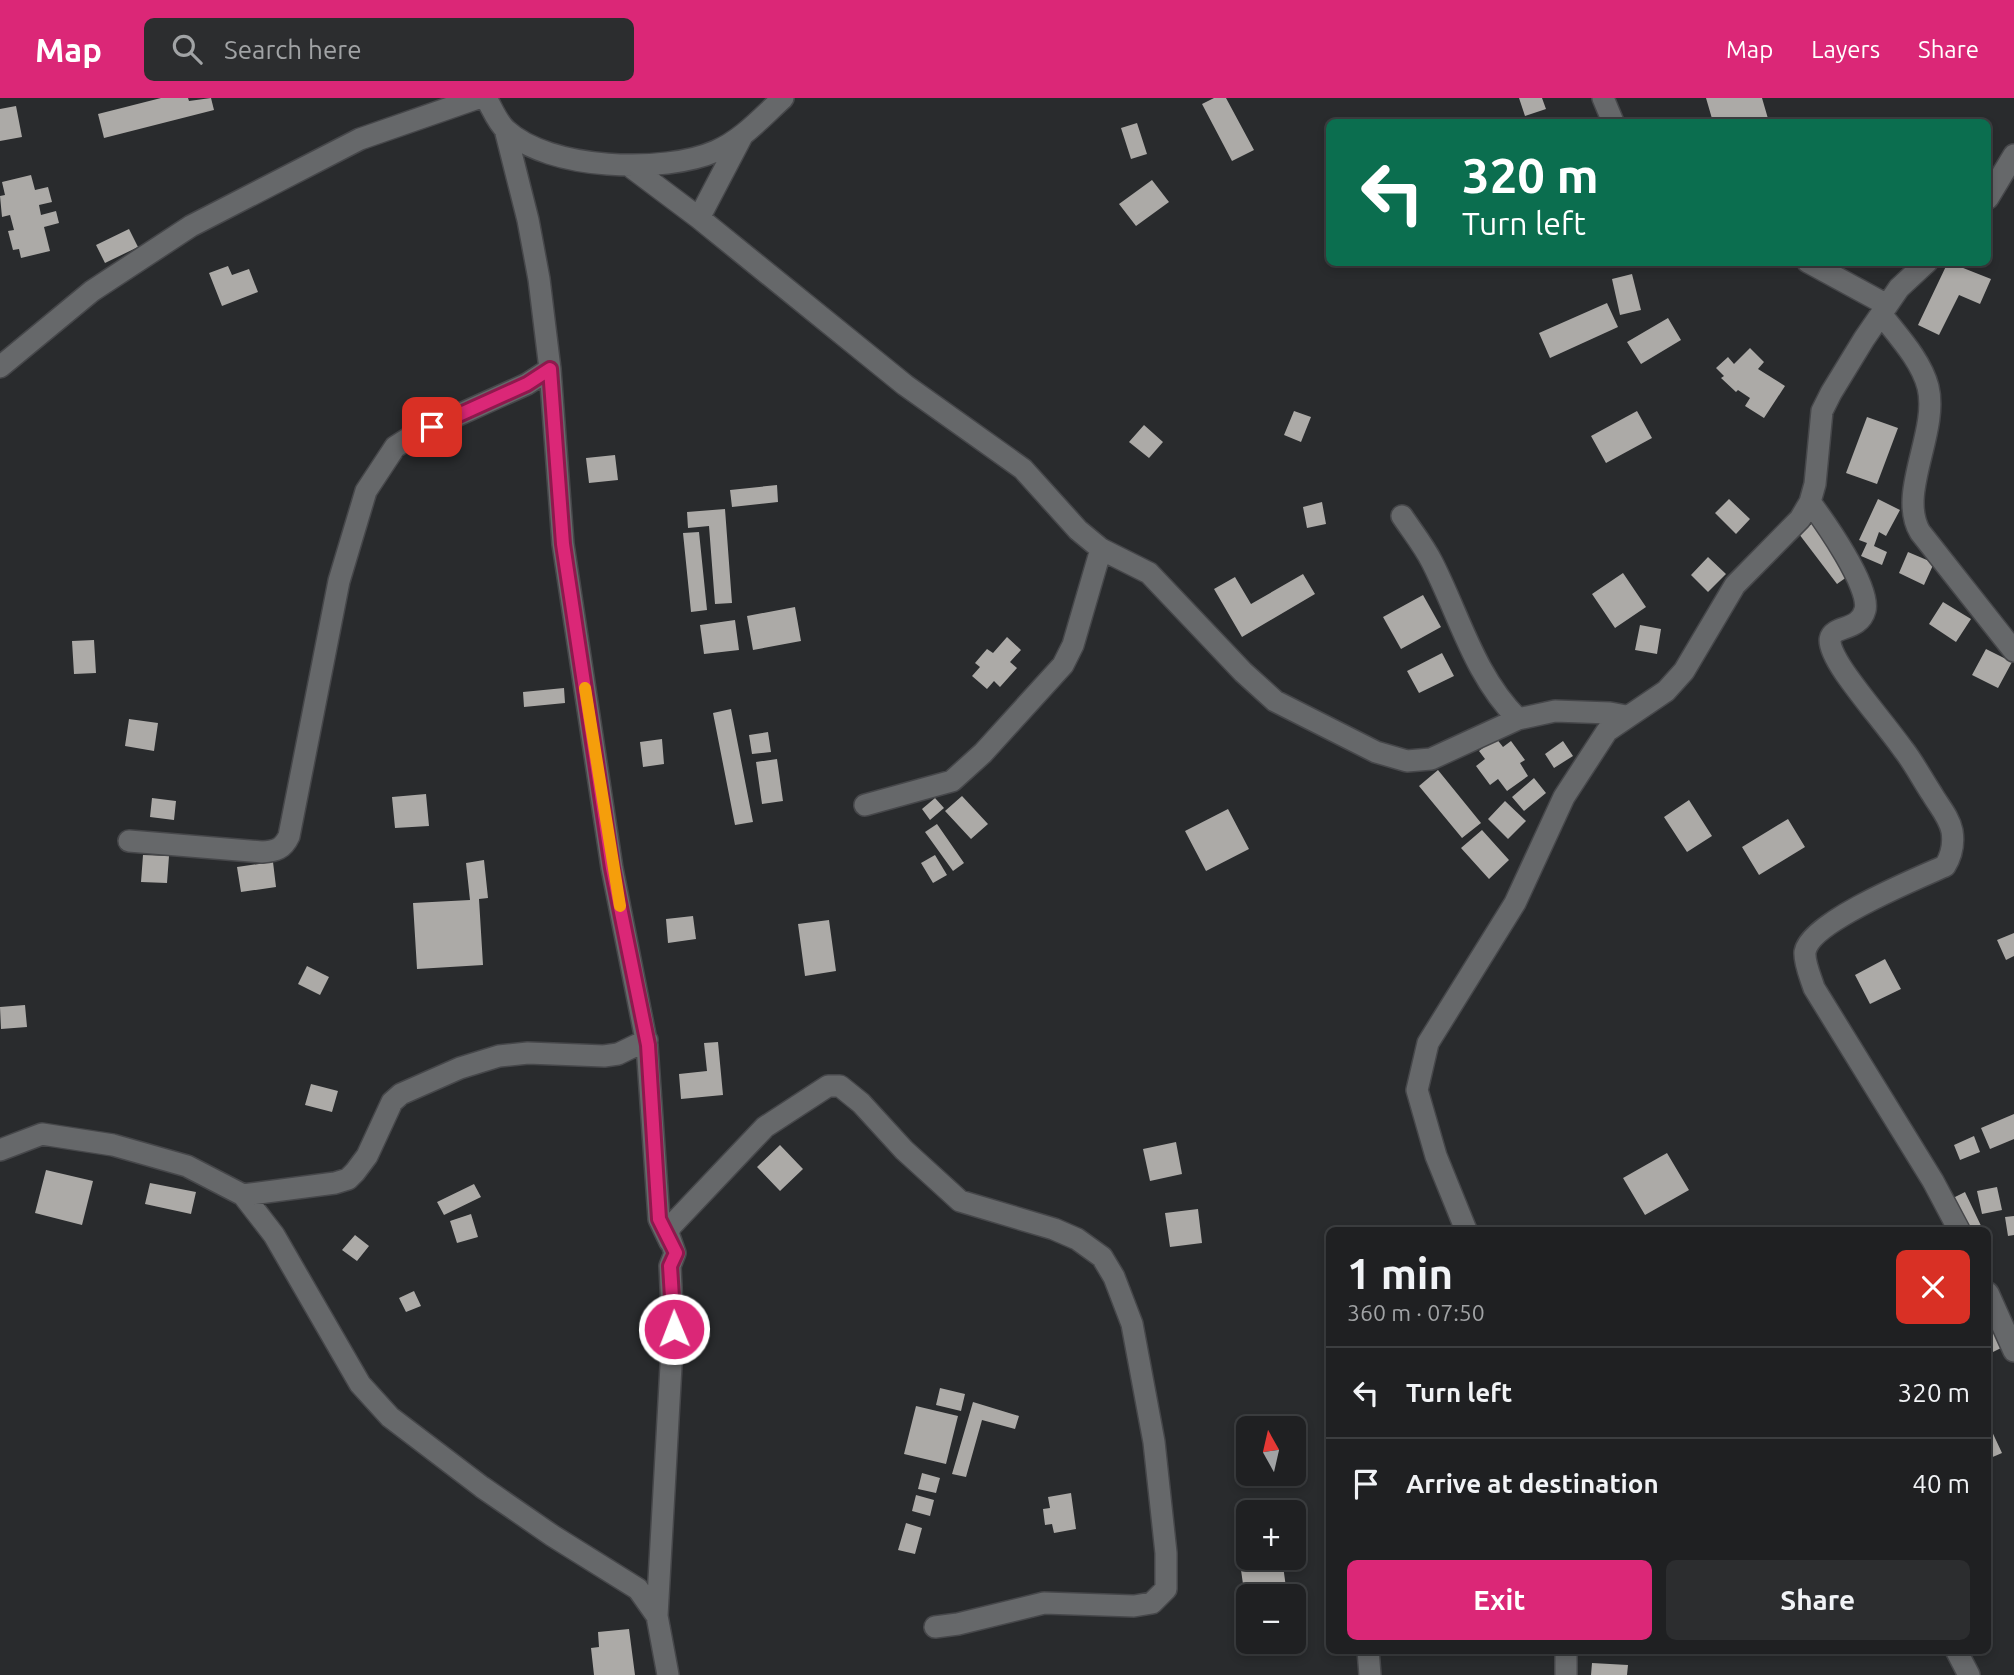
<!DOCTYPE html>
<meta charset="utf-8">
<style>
:root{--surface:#1f2022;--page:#2c2d2f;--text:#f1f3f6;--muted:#a1a3a5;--line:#3c3e40;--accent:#db2777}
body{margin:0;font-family:Ubuntu,sans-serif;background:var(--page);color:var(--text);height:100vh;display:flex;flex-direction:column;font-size:26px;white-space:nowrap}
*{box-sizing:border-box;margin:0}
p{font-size:23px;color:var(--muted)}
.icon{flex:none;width:38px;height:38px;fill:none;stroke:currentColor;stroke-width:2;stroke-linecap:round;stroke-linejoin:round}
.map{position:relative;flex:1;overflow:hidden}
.drawer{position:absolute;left:1326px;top:1129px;width:665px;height:427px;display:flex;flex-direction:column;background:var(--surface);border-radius:10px;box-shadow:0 4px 10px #0003,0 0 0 2px var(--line)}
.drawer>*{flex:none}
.hud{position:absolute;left:1326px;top:21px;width:665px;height:147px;border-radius:10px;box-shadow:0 4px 10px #0003,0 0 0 2px var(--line);background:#0b6e4f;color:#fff;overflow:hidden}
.needle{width:46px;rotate:352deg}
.fabs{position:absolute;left:1236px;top:1318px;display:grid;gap:14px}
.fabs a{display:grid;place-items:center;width:70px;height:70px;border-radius:10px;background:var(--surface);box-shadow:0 4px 10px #0003,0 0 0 2px var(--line);font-size:35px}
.pin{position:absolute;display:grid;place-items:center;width:60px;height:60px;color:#fff;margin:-30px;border-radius:14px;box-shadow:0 4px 10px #0006}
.me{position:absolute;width:77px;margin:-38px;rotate:359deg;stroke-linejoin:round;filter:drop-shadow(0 0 5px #0008)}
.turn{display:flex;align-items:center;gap:24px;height:147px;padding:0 21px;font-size:32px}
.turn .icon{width:91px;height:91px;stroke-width:2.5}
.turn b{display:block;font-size:49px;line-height:60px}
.round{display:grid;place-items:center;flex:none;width:74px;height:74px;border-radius:10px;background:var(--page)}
.summary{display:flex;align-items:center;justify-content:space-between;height:119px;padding:0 21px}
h1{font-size:42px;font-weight:700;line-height:52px}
.primary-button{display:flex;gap:14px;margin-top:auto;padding:14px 21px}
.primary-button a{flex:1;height:80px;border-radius:10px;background:var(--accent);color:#fff;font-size:28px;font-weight:700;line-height:80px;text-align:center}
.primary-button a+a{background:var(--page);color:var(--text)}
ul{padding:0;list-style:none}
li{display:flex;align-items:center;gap:21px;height:91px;padding:0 21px;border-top:2px solid var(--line)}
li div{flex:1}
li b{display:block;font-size:26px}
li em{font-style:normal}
header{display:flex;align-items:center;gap:42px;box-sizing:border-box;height:98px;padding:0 35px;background:var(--accent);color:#fff}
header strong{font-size:33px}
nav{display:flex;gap:38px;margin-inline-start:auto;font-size:24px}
.search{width:490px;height:63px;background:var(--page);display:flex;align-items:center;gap:18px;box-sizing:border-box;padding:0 24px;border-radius:10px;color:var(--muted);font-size:26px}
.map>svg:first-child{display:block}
.building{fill:#acaaa7}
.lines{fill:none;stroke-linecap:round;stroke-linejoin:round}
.minor-casing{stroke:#46474a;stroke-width:24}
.minor{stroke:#66686a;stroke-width:21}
.route-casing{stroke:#8e194d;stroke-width:18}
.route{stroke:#db2777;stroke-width:12}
.slow{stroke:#f59e0b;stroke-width:12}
</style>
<header>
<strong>Map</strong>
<div class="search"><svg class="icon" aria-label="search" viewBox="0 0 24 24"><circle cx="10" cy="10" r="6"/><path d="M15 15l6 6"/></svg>Search here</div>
<nav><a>Map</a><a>Layers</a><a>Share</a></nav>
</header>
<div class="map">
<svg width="2014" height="1577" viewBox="0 0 2014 1577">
<rect width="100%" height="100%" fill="#292b2d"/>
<path class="building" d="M161 0H188L189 3 211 0 214 12 104 40 98 16Z
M1214 0H1226L1254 52 1232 63 1202 6Z
M1519 0H1542L1546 11 1525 18Z
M1706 0H1762L1769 24H1713Z
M16 8 22 39 0 43V11Z
M1137 25 1147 56 1131 61 1121 30Z
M31 77 35 92 48 89 52 104 39 107 41 117 56 113 59 125 44 129 50 153 21 160 19 151 13 152 8 133 14 132 10 117 2 119 0 98 5 97 2 84Z
M1152 82 1169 104 1136 128 1119 106Z
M129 131 138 149 105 165 96 147Z
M1948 164 1991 181 1980 206 1959 197 1939 237 1918 227Z
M228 168 232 177 249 171 258 194 222 208 209 175Z
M1632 176 1641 212 1620 217 1612 181Z
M1607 205 1618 229 1550 260 1539 235Z
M1668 220 1681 242 1641 266 1627 244Z
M1750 250 1764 264 1758 271 1785 288 1764 320 1745 308 1750 300 1738 292 1736 294 1721 280 1724 278 1716 270 1728 259 1734 266Z
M1294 313 1311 319 1301 344 1284 337Z
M1637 313 1652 340 1606 365 1591 338Z
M1867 319 1898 330 1877 386 1846 375Z
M1144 327 1163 344 1149 360 1129 344Z
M615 357 618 382 589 385 586 360Z
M777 387 778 404 732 409 730 392Z
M1729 401 1750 421 1736 436 1715 415Z
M1878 401 1900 412 1886 438 1879 434 1874 448 1887 454 1882 467 1861 458 1867 445 1859 442Z
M1322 404 1326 426 1307 430 1303 409Z
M725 411 732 505 715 506 709 428 688 430 687 414Z
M1813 425 1851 476 1837 486 1799 436Z
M699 434 707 512 691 514 683 435Z
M1908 454 1934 465 1924 487 1899 475Z
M1708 459 1726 476 1708 494 1691 477Z
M1623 475 1646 509 1615 530 1592 496Z
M1303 476 1315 496 1242 539 1214 491 1235 479 1251 506Z
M1423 497 1441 529 1401 551 1383 519Z
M1943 504 1971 521 1956 544 1929 526Z
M795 509 801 543 753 552 747 518Z
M735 522 739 552 704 556 700 527Z
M1640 527 1661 531 1657 556 1635 552Z
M1007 539 1021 552 1010 564 1017 570 1000 589 994 583 987 591 972 578 980 569 975 565 987 551 993 555Z
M94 542 96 575 74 576 72 543Z
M1986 551 2012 564 1998 590 1972 577Z
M1442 555 1454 578 1419 595 1407 573Z
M564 590 565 605 524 609 523 594Z
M731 611 753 724 735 727 713 615Z
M129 621 158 625 154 653 125 648Z
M768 634 771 654 752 656 749 637Z
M1496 640 1503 649 1511 643 1525 662 1520 665 1528 678 1507 693 1498 681 1490 687 1476 668 1485 661 1479 653Z
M662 641 664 666 643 669 640 644Z
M1563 643 1573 658 1554 670 1545 656Z
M777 661 783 703 762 706 756 664Z
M1438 672 1481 725 1462 740 1419 688Z
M1534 680 1546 695 1524 713 1512 699Z
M426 696 429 728 395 730 392 699Z
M962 698 988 726 971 741 945 713Z
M152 700 176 703 174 722 150 719Z
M935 700 944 710 930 722 922 711Z
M1689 702 1712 738 1687 754 1664 719Z
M1505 703 1526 723 1508 741 1488 721Z
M1228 711 1249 751 1206 773 1185 733Z
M1788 721 1805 749 1759 777 1742 749Z
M937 726 964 765 953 773 925 734Z
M1482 732 1509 762 1489 781 1461 750Z
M143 757 169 758 167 785 141 784Z
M935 757 947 777 933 785 921 765Z
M484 762 488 800 479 801 483 867 417 871 413 805 470 802 466 765Z
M273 764 276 789 241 794 237 769Z
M693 818 696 841 668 845 666 821Z
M829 822 836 873 805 878 798 826Z
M2014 835V858L2006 862 1997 842Z
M1885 861 1901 891 1870 906 1855 877Z
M307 868 329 879 320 897 298 886Z
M25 907 27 929 1 931 0 909Z
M718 944 723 997 681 1001 679 976 707 973 704 945Z
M311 986 338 993 332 1014 305 1007Z
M2014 1016V1041L1990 1051 1981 1030Z
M1974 1038 1980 1054 1960 1062 1954 1047Z
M1176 1044 1182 1076 1150 1083 1143 1051Z
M780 1047 803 1071 780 1093 757 1069Z
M1667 1055 1689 1092 1645 1117 1623 1080Z
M46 1072 93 1083 82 1127 35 1115Z
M150 1085 196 1094 191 1116 145 1106Z
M474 1086 481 1099 444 1117 437 1104Z
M1997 1089 2002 1112 1982 1116 1977 1093Z
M1965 1094 1983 1132H1969L1953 1100Z
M1198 1111 1202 1145 1170 1149 1165 1115Z
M471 1116 478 1139 457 1145 450 1123Z
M2014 1118V1137L2008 1138 2005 1119Z
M355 1137 369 1148 357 1163 342 1152Z
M414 1193 421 1208 406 1214 399 1200Z
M1994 1219 2004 1239 1997 1243 2001 1250 1991 1255 1988 1249V1222Z
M940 1290 965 1296 961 1313 936 1307Z
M973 1304 1019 1318 1015 1331 982 1322 966 1379 952 1376Z
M916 1308 958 1318 946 1366 904 1356Z
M1988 1325 2002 1355 1988 1361Z
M922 1375 940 1380 936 1395 918 1391Z
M1071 1395 1076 1431 1054 1435 1052 1426 1045 1427 1043 1411 1050 1410 1048 1399Z
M916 1397 934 1402 930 1418 912 1413Z
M906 1425 922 1430 915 1456 898 1452Z
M1248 1435V1460H1282L1287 1497 1248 1498 1246 1507 1236 1437Z
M629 1531 635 1577H594L591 1550 599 1549 598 1534Z
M1592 1565 1628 1567 1627 1577H1591Z"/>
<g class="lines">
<defs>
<path id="minor" d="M486 0C492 10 497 24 506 32 549 72 664 76 716 53 742 42 762 19 783 0
M1603 0 1613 24
M631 69 699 120 905 287 1023 371 1078 432 1101 451 1149 475 1243 574 1275 603 1376 654 1407 663 1431 661 1518 621 1555 613 1610 615 1626 618
M1988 100 2014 57
M699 120 742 38
M1808 164 1887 207
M1881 216C1898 238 1921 262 1928 289 1939 334 1897 395 1920 434L2014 553
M0 269 92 193 191 128 360 41 478 0
M550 271 563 446 612 770 647 947 659 1121 670 1144
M1810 404C1824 423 1871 489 1865 512 1857 543 1805 516 1845 575 1863 601 1884 625 1903 651 1914 665 1922 681 1932 696 1939 708 1949 719 1952 733 1954 746 1952 757 1945 768 1918 780 1810 824 1805 854 1804 865 1811 880 1814 890L1933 1083 1959 1132
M1402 418C1412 433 1424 448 1432 464 1460 519 1474 577 1518 621
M865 707 952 683 983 655 1063 567 1073 547 1101 451
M129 743 262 754C276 753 283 751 289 738L339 483 366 393 395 349 414 337 527 286 550 271 539 181 528 122 505 31
M0 1052 42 1036 113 1047 187 1068 243 1097 274 1137 360 1286 390 1319 482 1389 553 1438 638 1491 657 1518
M243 1097 335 1085 348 1081 355 1074 367 1058 392 1004 401 996 460 970 499 958 528 955 604 958 618 956 647 942
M1466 1132 1436 1058 1417 992 1428 945 1515 805 1564 699 1607 633 1666 593 1684 573 1735 487 1800 421 1810 404 1815 386 1822 313 1831 295 1864 241 1899 190 1927 164
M1988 1195 2014 1253
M1368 1552 1370 1577
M1566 1552V1577
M1956 1552 1969 1577
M668 1577 657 1518 673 1232 670 1168 675 1155 668 1135 671 1128 765 1029 828 988H840L861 1005 904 1052 960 1103 1054 1131 1077 1141 1102 1159 1114 1179 1132 1226 1154 1344 1166 1455V1491L1152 1505 1134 1508 1044 1505 958 1526 935 1529"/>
</defs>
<use href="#minor" class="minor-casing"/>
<use href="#minor" class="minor"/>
</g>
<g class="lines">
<defs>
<path id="route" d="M432 329 527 286 550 271 563 446 612 770 648 947 659 1121 676 1155 670 1168 674 1231"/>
</defs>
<use href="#route" class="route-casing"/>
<use href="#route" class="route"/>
<path class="slow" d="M585 590 620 808"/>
</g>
</svg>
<div class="fabs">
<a><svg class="needle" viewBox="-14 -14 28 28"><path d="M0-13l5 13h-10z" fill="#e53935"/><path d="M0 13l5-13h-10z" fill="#a1a3a5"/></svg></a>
<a>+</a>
<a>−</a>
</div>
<div class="pin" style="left:432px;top:329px;background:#d93025"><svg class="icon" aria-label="arrive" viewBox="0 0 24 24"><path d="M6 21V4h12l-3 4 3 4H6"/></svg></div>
<svg class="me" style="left:674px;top:1231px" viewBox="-20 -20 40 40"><circle r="17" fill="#db2777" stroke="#fff" stroke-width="3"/><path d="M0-11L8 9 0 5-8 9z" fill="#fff"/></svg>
<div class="hud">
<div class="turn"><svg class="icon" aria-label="left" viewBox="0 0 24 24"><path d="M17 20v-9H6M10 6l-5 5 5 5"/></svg><div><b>320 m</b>Turn left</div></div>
</div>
<section class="drawer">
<div class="summary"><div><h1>1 min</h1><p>360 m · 07:50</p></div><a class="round" style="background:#d93025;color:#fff"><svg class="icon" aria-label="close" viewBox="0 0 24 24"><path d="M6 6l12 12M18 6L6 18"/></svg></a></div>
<ul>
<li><svg class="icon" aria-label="left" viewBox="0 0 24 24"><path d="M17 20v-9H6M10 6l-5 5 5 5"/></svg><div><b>Turn left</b></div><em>320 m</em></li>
<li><svg class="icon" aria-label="arrive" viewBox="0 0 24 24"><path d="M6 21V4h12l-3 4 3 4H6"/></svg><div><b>Arrive at destination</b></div><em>40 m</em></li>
</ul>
<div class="primary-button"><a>Exit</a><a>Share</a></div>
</section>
</div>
